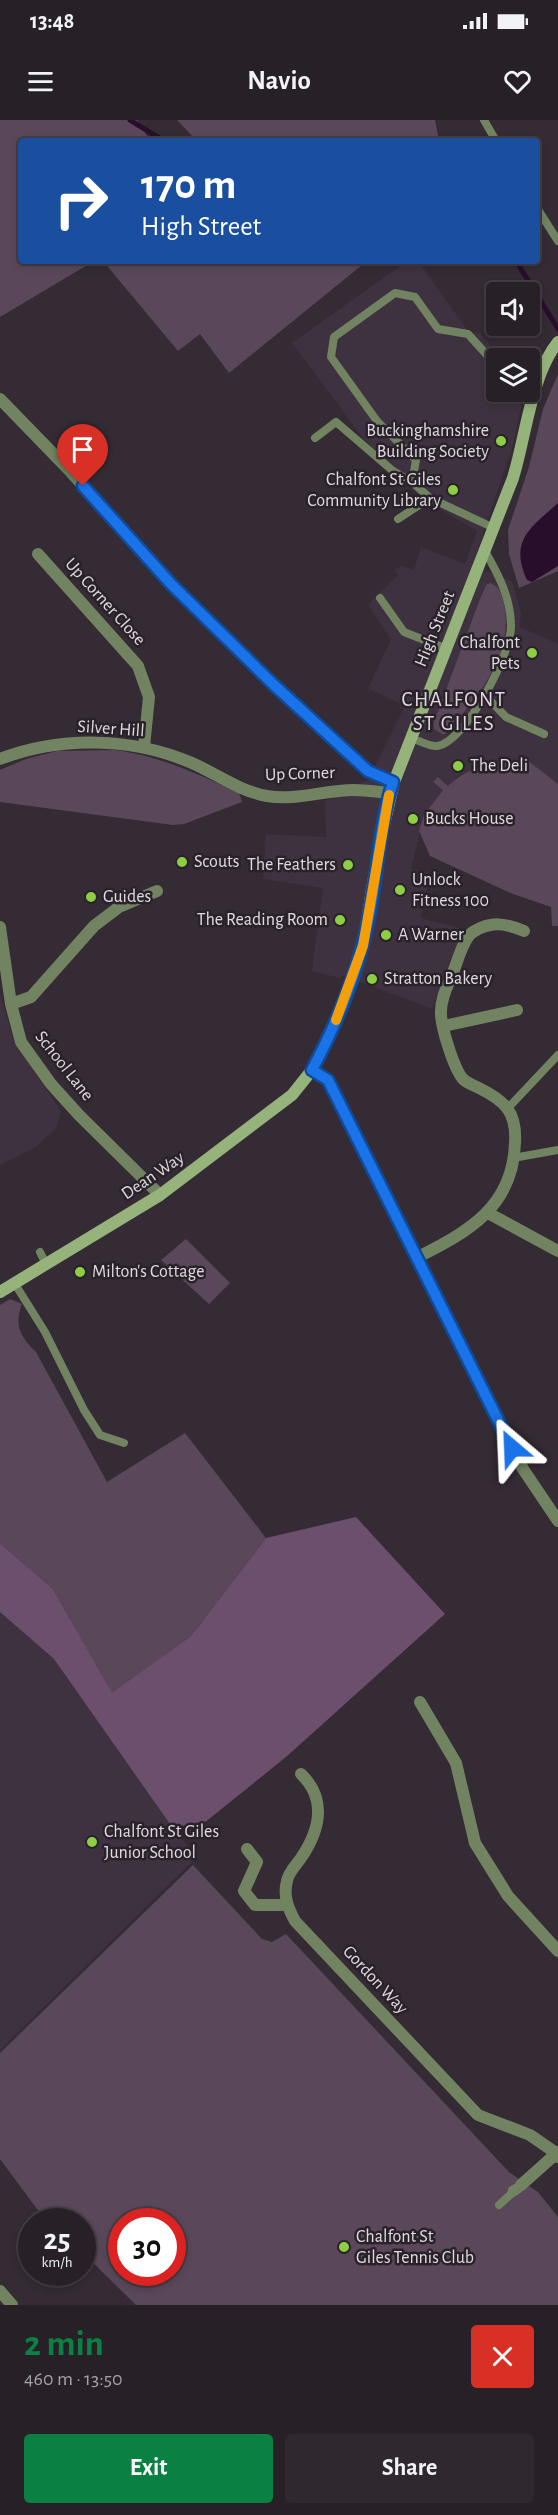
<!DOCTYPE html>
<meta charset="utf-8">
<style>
:root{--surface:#272027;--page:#2f282f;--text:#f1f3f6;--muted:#a4a3a7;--line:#433e44;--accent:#0b8043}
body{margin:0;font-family:"Alegreya Sans",sans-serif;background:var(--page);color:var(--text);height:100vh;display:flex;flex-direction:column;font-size:22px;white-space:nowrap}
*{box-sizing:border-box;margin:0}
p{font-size:20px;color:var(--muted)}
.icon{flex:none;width:33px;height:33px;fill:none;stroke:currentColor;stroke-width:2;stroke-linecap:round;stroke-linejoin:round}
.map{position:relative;height:2185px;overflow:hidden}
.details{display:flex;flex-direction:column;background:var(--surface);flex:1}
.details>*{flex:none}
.hud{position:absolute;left:18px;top:18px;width:522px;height:126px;border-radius:6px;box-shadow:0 3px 9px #0003,0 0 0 2px var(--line);background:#1a4fa0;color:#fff;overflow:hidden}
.controls{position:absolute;left:486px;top:162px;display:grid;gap:12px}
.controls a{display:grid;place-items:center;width:54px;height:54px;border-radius:6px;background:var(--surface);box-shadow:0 3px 9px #0003,0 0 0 2px var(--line);font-size:30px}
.speed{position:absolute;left:18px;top:2088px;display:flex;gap:12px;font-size:30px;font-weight:700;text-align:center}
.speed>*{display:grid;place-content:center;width:78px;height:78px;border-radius:50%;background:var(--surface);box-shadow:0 3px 9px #0003,0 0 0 2px var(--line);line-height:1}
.speed small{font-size:15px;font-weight:400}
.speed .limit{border:9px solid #d22;background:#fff;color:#111}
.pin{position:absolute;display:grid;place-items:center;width:51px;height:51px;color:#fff;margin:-62px -26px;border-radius:50% 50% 50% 0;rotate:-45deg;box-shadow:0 0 6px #0007}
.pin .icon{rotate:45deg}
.me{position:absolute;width:66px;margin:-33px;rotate:334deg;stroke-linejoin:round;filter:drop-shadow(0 0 4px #0008)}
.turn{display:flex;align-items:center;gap:21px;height:126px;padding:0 24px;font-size:27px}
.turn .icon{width:78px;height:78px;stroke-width:2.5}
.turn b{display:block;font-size:42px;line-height:51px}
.round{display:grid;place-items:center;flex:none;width:63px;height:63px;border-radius:6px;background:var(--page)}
.summary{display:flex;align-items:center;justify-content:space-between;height:102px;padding:0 24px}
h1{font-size:36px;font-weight:700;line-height:45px;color:var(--accent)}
.button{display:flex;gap:12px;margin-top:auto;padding:12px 24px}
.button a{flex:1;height:69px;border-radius:6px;background:var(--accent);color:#fff;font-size:24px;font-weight:700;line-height:69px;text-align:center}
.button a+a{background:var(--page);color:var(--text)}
.status{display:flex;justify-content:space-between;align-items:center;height:42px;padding:0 30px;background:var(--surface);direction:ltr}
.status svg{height:16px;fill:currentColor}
header{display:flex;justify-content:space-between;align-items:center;height:78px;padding:0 24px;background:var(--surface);font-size:27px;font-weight:700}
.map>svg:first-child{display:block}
.built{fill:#3f3240}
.green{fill:#5a485a;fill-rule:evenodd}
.forest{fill:#6c4e6d}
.water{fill:#280e2a}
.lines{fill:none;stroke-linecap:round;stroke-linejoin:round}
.stream{stroke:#280e2a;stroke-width:5}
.lane{stroke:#718361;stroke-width:8}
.street{stroke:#718361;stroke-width:12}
.secondary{stroke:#96b37c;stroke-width:12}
.route-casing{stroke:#114b97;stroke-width:15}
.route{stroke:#1a73e8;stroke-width:10}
.slow{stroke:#f59e0b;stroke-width:10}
.poi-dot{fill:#8dce44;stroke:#2a222a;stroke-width:2}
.labels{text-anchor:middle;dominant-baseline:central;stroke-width:5;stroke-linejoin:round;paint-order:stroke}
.poi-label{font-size:18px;fill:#e0dae0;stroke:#2a222a;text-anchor:start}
.street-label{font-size:18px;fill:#e0dae0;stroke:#2a222a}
.quarter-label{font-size:21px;letter-spacing:1.5px;fill:#e1d6e1;stroke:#2a222a}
</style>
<div class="status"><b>13:48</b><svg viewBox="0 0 49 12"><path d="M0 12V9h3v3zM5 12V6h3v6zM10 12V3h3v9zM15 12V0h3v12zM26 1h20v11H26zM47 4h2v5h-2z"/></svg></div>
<header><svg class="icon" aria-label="menu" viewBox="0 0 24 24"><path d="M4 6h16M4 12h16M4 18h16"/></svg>Navio<svg class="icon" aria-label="heart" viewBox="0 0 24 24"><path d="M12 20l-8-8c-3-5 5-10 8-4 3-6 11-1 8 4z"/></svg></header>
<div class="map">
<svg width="558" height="2185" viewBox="0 0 558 2185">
<rect width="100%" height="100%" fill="#342b34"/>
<path class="built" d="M407 141H418L470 214 478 212 501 238H496V272H524L513 325 472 446 512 461 521 493 520 507 558 524V664L526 639 482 644 458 656 449 666 438 657 433 662 443 670 424 695 411 749 430 753 421 798 462 809 432 889 342 855 340 858 312 851 323 768 263 759 266 714 326 717 325 681 369 659 405 586 368 568 391 520 368 485 398 455 395 450 401 446 414 450 421 427 465 444 477 411 423 379 363 318 292 223Z
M0 873 14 921 61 991 56 1008 36 1027 0 1045Z
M0 1492 54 1539 172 1707 197 1737 0 1930Z"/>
<path class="green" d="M0 0H137L150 21H21V141H94L0 197Z
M177 0H435L439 21H197Z
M103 141H367L229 253 200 214 178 231Z
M558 254V451L519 468 509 434 508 410 529 347 543 289Z
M490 463C500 466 502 475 504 485 515 534 475 581 444 615L434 609V602L480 479 486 465Z
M115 630C160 636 198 654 239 673L242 682 184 704 173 705 0 682V650L26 639 57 631Z
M526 639 558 664V806H552L551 787 513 774 430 736 419 711 424 695 443 670 433 662 438 657 448 666C469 645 497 641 526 639Z
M186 1119 230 1163 209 1184 161 1140Z
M10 1179 22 1184C14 1205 20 1217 36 1232L107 1362 185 1313 266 1418 191 1516 112 1574 53 1469 0 1423V1185Z
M193 1745 262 1819 272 1822 286 1814 509 2052 538 2072 558 2097V2185H136L83 2133 82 2102 49 2101 37 2089 0 2039V1933ZM122 2102H172V2152H122Z"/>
<path class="forest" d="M356 1397 445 1494 286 1637 204 1703 172 1707 54 1539 0 1492V1423L53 1469 112 1573 191 1516 266 1418Z"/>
<path class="water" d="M558 383V446L532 462 527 460C509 421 530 408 558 383Z"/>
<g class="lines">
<path class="stream" d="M130 0 164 21
M516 141 558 209"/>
<path class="lane" d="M484 0 496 21
M537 88 558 121
M315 318 336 302 393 351 413 363
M398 399 430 378
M494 408 430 378 412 362 416 340 377 301 331 237 334 217 395 173 415 177 438 209 468 214 496 245
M380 478 404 512 447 529
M485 575 506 597 544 614
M411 618C418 620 430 627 437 626 466 622 513 531 511 504 510 476 498 454 485 431
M508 988 558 935
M513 1038 558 1030
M40 1132 46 1144
M15 1164 45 1212 84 1290 100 1315 124 1323
M521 2065 519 2069 511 2074 512 2070Z
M499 2085 511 2074"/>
<path class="street" d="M0 279 69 350 172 465 274 565 368 651 394 662
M38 434 138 546 149 577 144 627
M0 639C61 616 132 617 192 643 217 654 239 671 267 676 294 681 326 670 353 670 365 670 378 672 390 673
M0 807 11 884 21 922 51 964 79 995 160 1075
M11 884 31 877 94 806 119 787 157 771
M444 906 517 890
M312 950 328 960 523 1349 558 1401
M488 1093 558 1131
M418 1137C468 1112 513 1087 515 1023 517 992 505 981 479 968 473 965 467 963 463 959 454 949 440 905 441 891 441 877 448 865 453 852 458 841 463 818 473 812 491 801 505 803 524 811
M420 1582 456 1643 475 1723 508 1776 558 1831
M301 1654C327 1679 320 1710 301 1738 297 1744 288 1753 287 1761 283 1776 288 1788 295 1801L478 1995 530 2015 556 2033 558 2037
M247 1729 257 1742 244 1771 255 1785H286
M521 2065 558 2032
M0 2171 12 2185"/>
<path class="secondary" d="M0 1172 160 1075 292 975 312 950 329 917 353 860 363 826 379 726 394 662 513 358C526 316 531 255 558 222"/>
</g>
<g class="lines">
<defs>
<path id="route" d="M83 366 172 465 274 565 368 651 393 662C379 705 378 752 369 796 359 851 338 901 312 950L328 960 512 1328"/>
</defs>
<use href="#route" class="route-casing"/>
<use href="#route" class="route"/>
<path class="slow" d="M336 900 363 826 389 675"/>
</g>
<g class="poi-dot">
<circle cx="501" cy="321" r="6"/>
<circle cx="453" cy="370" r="6"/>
<circle cx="532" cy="533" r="6"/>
<circle cx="458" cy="646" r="6"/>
<circle cx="413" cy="699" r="6"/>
<circle cx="182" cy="742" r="6"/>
<circle cx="348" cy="745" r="6"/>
<circle cx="400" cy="770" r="6"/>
<circle cx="91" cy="777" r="6"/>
<circle cx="340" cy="800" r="6"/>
<circle cx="386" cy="815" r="6"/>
<circle cx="372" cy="859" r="6"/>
<circle cx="80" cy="1152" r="6"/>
<circle cx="92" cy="1722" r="6"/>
<circle cx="344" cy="2127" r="6"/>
</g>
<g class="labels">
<g class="poi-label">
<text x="489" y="311" text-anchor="end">Buckinghamshire<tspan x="489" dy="21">Building Society</tspan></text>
<text x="441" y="360" text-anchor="end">Chalfont St Giles<tspan x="441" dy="21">Community Library</tspan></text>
<text x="520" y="523" text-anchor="end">Chalfont<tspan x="520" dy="21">Pets</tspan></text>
<text x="470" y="646">The Deli</text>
<text x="425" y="699">Bucks House</text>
<text x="194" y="742">Scouts</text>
<text x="336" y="745" text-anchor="end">The Feathers</text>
<text x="412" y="760">Unlock<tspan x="412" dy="21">Fitness 100</tspan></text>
<text x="103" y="777">Guides</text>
<text x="328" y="800" text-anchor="end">The Reading Room</text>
<text x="398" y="815">A Warner</text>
<text x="384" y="859">Stratton Bakery</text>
<text x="92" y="1152">Milton's Cottage</text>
<text x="104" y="1712">Chalfont St Giles<tspan x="104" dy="21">Junior School</tspan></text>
<text x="356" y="2117">Chalfont St<tspan x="356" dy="21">Giles Tennis Club</tspan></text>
</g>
<g class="street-label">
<text transform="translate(105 482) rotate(48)">Up Corner Close</text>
<text transform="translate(435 509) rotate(-68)">High Street</text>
<text transform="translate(111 609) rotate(4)">Silver Hill</text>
<text transform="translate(300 654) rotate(-2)">Up Corner</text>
<text transform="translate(64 946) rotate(52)">School Lane</text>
<text transform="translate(153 1056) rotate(-34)">Dean Way</text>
<text transform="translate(375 1860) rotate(47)">Gordon Way</text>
</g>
<g class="quarter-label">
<text x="454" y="579">CHALFONT<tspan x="454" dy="24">ST GILES</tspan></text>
</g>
</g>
</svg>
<div class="controls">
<a><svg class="icon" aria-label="sound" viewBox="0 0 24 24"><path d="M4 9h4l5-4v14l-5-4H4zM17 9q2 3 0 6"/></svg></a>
<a><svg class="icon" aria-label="layers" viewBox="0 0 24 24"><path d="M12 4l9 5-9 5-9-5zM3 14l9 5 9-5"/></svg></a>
</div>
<div class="speed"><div>25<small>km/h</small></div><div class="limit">30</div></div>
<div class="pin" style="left:83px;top:366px;background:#d93025"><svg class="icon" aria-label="arrive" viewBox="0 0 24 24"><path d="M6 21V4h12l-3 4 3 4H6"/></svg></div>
<svg class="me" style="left:512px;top:1328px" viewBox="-20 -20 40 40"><path d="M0-17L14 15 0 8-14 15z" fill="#1a73e8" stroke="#fff" stroke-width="4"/></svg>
<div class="hud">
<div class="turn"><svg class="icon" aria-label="right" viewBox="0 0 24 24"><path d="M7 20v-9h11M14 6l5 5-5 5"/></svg><div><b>170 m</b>High Street</div></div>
</div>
</div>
<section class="details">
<div class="summary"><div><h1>2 min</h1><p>460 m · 13:50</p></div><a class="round" style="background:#d93025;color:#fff"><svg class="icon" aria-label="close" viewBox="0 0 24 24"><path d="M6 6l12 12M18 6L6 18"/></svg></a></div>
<div class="button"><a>Exit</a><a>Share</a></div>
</section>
